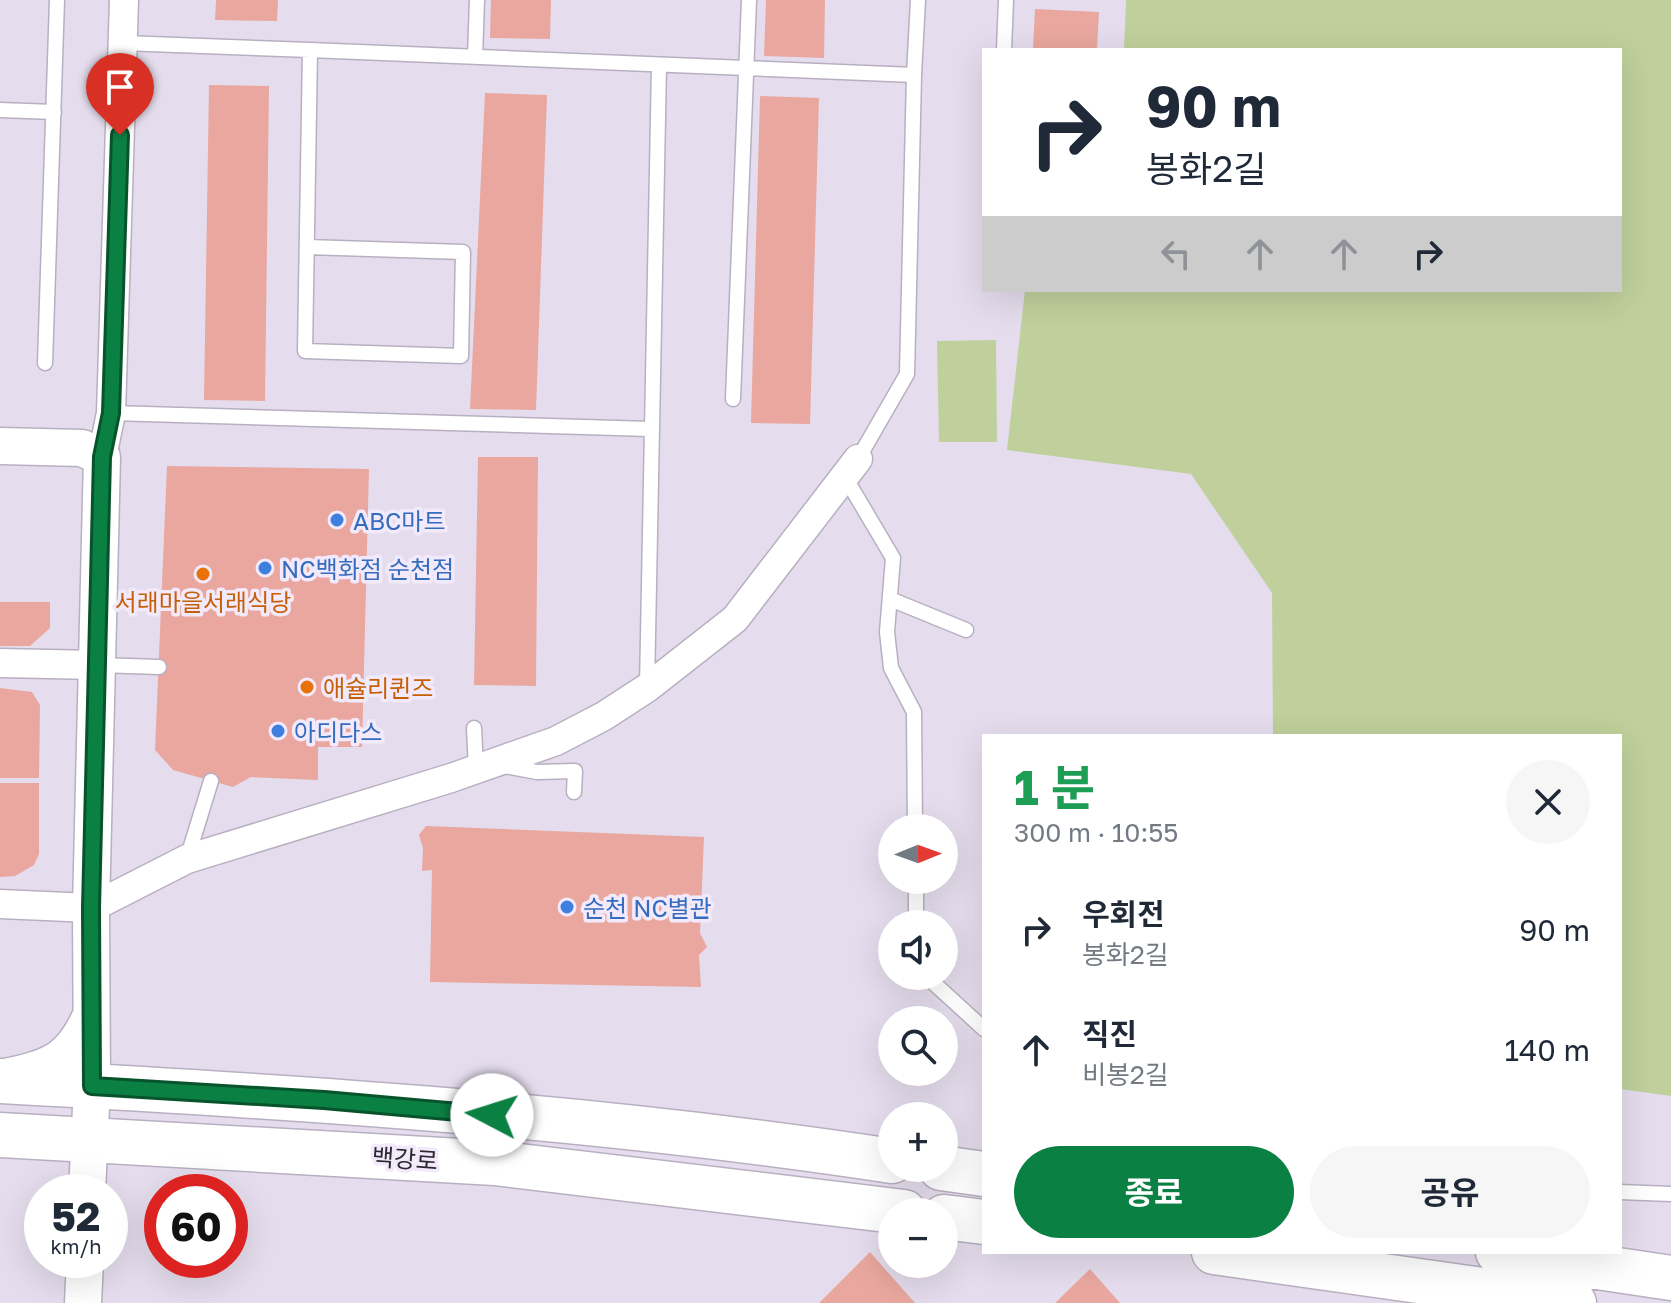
<!DOCTYPE html>
<html lang="ko">
<meta charset="utf-8">
<style>
:root{--surface:#fff;--page:#f6f6f7;--text:#1f2937;--muted:#747a83;--accent:#0b8043}
body{margin:0;font-family:"Golos Text","Noto Sans KR",sans-serif;background:var(--page);color:var(--text);height:100vh;display:flex;flex-direction:column;font-size:30px;white-space:nowrap}
*{box-sizing:border-box;margin:0}
p{font-size:26px;color:var(--muted)}
.icon{flex:none;width:44px;height:44px;fill:none;stroke:currentColor;stroke-width:2;stroke-linecap:round;stroke-linejoin:round}
.map{position:relative;flex:1;overflow:hidden}
.sheet{position:absolute;left:982px;top:734px;width:640px;height:520px;display:flex;flex-direction:column;background:var(--surface);border-radius:0px;box-shadow:0 8px 32px #0002}
.sheet>*{flex:none}
.banner{position:absolute;left:982px;top:48px;width:640px;height:244px;border-radius:0px;box-shadow:0 8px 32px #0002;background:#fff;color:var(--text);overflow:hidden}
.needle{width:52px;rotate:89deg}
.buttons{position:absolute;left:878px;top:814px;display:grid;gap:16px}
.buttons a{display:grid;place-items:center;width:80px;height:80px;border-radius:50%;background:var(--surface);box-shadow:0 8px 32px #0002;font-size:40px}
.speed{position:absolute;left:24px;top:1174px;display:flex;gap:16px;font-size:40px;font-weight:700;text-align:center}
.speed>*{display:grid;place-content:center;width:104px;height:104px;border-radius:50%;background:var(--surface);box-shadow:0 8px 32px #0002;line-height:1}
.speed small{font-size:20px;font-weight:400}
.speed .limit{border:12px solid #d22;background:#fff;color:#111}
.pin{position:absolute;display:grid;place-items:center;width:68px;height:68px;color:#fff;margin:-82px -34px;border-radius:50% 50% 50% 0;rotate:-45deg;box-shadow:0 0 8px #0007}
.pin .icon{rotate:45deg}
.me{position:absolute;width:88px;margin:-44px;rotate:275deg;stroke-linejoin:round;filter:drop-shadow(0 0 6px #0008)}
.turn{display:flex;align-items:center;gap:28px;height:168px;padding:0 32px;font-size:36px}
.turn .icon{width:104px;height:104px;stroke-width:2.5}
.turn b{display:block;font-size:56px;line-height:68px}
.lanes{display:flex;align-items:center;height:76px;padding:0 32px;background:#0003;justify-content:center;gap:40px;direction:ltr}
.lanes .off{opacity:.35}
.round{display:grid;place-items:center;flex:none;width:84px;height:84px;border-radius:42px;background:var(--page)}
.headline{display:flex;align-items:center;justify-content:space-between;height:136px;padding:0 32px}
h1{font-size:48px;font-weight:700;line-height:60px;color:#1e9e55}
.button{display:flex;gap:16px;margin-top:auto;padding:16px 32px}
.button a{flex:1;height:92px;border-radius:48px;background:var(--accent);color:#fff;font-size:32px;font-weight:700;line-height:92px;text-align:center}
.button a+a{background:var(--page);color:var(--text)}
ul{padding:0;list-style:none}
li{display:flex;align-items:center;gap:24px;height:120px;padding:0 32px}
li div{flex:1}
li b{display:block;font-size:30px}
li em{font-style:normal}
.map>svg:first-child{display:block}
.green{fill:#bfd09c}
.building{fill:#e9a79f}
.lines{fill:none;stroke-linecap:round;stroke-linejoin:round}
.service-casing{stroke:#b8b0c0;stroke-width:17}
.minor-casing{stroke:#b8b0c0;stroke-width:31}
.tertiary-casing{stroke:#b8b0c0;stroke-width:39}
.primary-casing{stroke:#b8b0c0;stroke-width:47}
.service{stroke:#fff;stroke-width:14}
.minor{stroke:#fff;stroke-width:28}
.tertiary{stroke:#fff;stroke-width:36}
.primary{stroke:#fff;stroke-width:44}
.route-casing{stroke:#07532c;stroke-width:20}
.route{stroke:#0b8043;stroke-width:14}
.shop-dot{fill:#3f7fe0;stroke:#f2eafb;stroke-width:3}
.food-dot{fill:#e8710a;stroke:#f2eafb;stroke-width:3}
.labels{text-anchor:middle;dominant-baseline:central;stroke-width:7;stroke-linejoin:round;paint-order:stroke}
.shop-label{font-size:24px;fill:#366cbe;stroke:#f2eafb;text-anchor:start}
.food-label{font-size:24px;fill:#c56008;stroke:#f2eafb}
.street-label{font-size:24px;fill:#2b282e;stroke:#f2eafb}
</style>
<div class="map">
<svg width="1671" height="1303" viewBox="0 0 1671 1303">
<rect width="100%" height="100%" fill="#e5dded"/>
<path class="green" d="M1126 0H1671V1096L1620 1089V736H1273L1272 593 1191 474 1007 450 1025 290H1620V50H1124Z
M996 340 997 442H939L937 341Z"/>
<path class="building" d="M216 0H278L277 21 215 20Z
M491 0H551L550 39 490 38Z
M766 0H825L824 58 764 56Z
M1035 9 1099 12 1097 50H1033Z
M209 85 269 86 265 401 204 400Z
M485 93 547 95 536 410 470 409Z
M760 96 819 98 810 424 751 423Z
M478 457H538L536 686 474 685Z
M167 466 369 469 362 747H318V780L251 777 233 787 173 770 155 750Z
M0 602H50V628L30 646H0Z
M0 688 32 692 40 705 39 778H0Z
M0 783H39V854L34 865 15 876 0 877Z
M426 826 704 837 700 933 707 947 699 955 701 987 430 982 432 870 422 871 423 848 419 835Z
M870 1252 915 1303H819Z
M1090 1269 1120 1303H1055Z"/>
<g class="lines">
<defs>
<path id="service" d="M123 43 310 50
M1004 50 1006 0
M475 57 477 0
M0 110 54 112
M307 247 463 252 461 356 305 351 310 50 914 75 918 0
M45 363 57 0
M733 399 749 0
M111 413 650 429
M858 459 907 374 914 75
M845 477 893 558 887 632 891 668 914 712 915 828
M890 599 966 630
M98 665 159 667
M647 688 659 65
M474 728 476 769
M504 766 537 772 575 771 574 792
M187 859 211 781
M916 880V924
M926 976 984 1029
M1620 1192 1671 1194"/>
<path id="minor" d="M102 457 111 413 124 0
M0 663 97 665
M0 904 91 908 187 859 451 778 556 741 604 716 647 688 735 619 858 459"/>
<path id="tertiary" d="M0 446 82 448 102 457 91 908 92 1086 87 1192
M10 1076C54 1067 73 1057 91 1015
M83 1303 85 1260"/>
<path id="primary" d="M0 1081C298 1097 597 1116 892 1161
M0 1135 495 1163 904 1212
M941 1168 984 1174
M944 1217 984 1222
M1214 1252 1574 1303
M1498 1252 1671 1278"/>
</defs>
<use href="#service" class="service-casing"/>
<use href="#minor" class="minor-casing"/>
<use href="#tertiary" class="tertiary-casing"/>
<use href="#primary" class="primary-casing"/>
<use href="#service" class="service"/>
<use href="#minor" class="minor"/>
<use href="#tertiary" class="tertiary"/>
<use href="#primary" class="primary"/>
</g>
<g class="lines">
<defs>
<path id="route" d="M120 135 111 413 102 457 91 908 92 1086 324 1100 492 1115"/>
</defs>
<use href="#route" class="route-casing"/>
<use href="#route" class="route"/>
</g>
<g class="shop-dot">
<circle cx="337" cy="520" r="8"/>
<circle cx="265" cy="568" r="8"/>
<circle cx="278" cy="731" r="8"/>
<circle cx="567" cy="907" r="8"/>
</g>
<g class="food-dot">
<circle cx="203" cy="574" r="8"/>
<circle cx="307" cy="687" r="8"/>
</g>
<g class="labels">
<g class="shop-label">
<text x="353" y="520">ABC마트</text>
<text x="281" y="568">NC백화점 순천점</text>
<text x="294" y="731">아디다스</text>
<text x="583" y="907">순천 NC별관</text>
</g>
<g class="food-label">
<text x="203" y="601">서래마을서래식당</text>
<text x="323" y="687" text-anchor="start">애슐리퀸즈</text>
</g>
<g class="street-label">
<text transform="translate(405 1158) rotate(4)">백강로</text>
</g>
</g>
</svg>
<div class="buttons">
<a><svg class="needle" viewBox="-14 -14 28 28"><path d="M0-13l5 13h-10z" fill="#e53935"/><path d="M0 13l5-13h-10z" fill="#747a83"/></svg></a>
<a><svg class="icon" aria-label="sound" viewBox="0 0 24 24"><path d="M4 9h4l5-4v14l-5-4H4zM17 9q2 3 0 6"/></svg></a>
<a><svg class="icon" aria-label="search" viewBox="0 0 24 24"><circle cx="10" cy="10" r="6"/><path d="M15 15l6 6"/></svg></a>
<a>+</a>
<a>−</a>
</div>
<div class="speed"><div>52<small>km/h</small></div><div class="limit">60</div></div>
<div class="pin" style="left:120px;top:135px;background:#d93025"><svg class="icon" aria-label="arrive" viewBox="0 0 24 24"><path d="M6 21V4h12l-3 4 3 4H6"/></svg></div>
<svg class="me" style="left:492px;top:1115px" viewBox="-20 -20 40 40"><circle r="19" fill="#fff"/><path d="M0-13L10 11 0 6-10 11z" fill="#0b8043"/></svg>
<div class="banner">
<div class="turn"><svg class="icon" aria-label="right" viewBox="0 0 24 24"><path d="M7 20v-9h11M14 6l5 5-5 5"/></svg><div><b>90 m</b>봉화2길</div></div>
<div class="lanes"><svg class="icon off" aria-label="left" viewBox="0 0 24 24"><path d="M17 20v-9H6M10 6l-5 5 5 5"/></svg><svg class="icon off" aria-label="ahead" viewBox="0 0 24 24"><path d="M12 20V5M6 11l6-6 6 6"/></svg><svg class="icon off" aria-label="ahead" viewBox="0 0 24 24"><path d="M12 20V5M6 11l6-6 6 6"/></svg><svg class="icon" aria-label="right" viewBox="0 0 24 24"><path d="M7 20v-9h11M14 6l5 5-5 5"/></svg></div>
</div>
<section class="sheet">
<div class="headline"><div><h1>1 분</h1><p>300 m · 10:55</p></div><a class="round"><svg class="icon" aria-label="close" viewBox="0 0 24 24"><path d="M6 6l12 12M18 6L6 18"/></svg></a></div>
<ul>
<li><svg class="icon" aria-label="right" viewBox="0 0 24 24"><path d="M7 20v-9h11M14 6l5 5-5 5"/></svg><div><b>우회전</b><p>봉화2길</p></div><em>90 m</em></li>
<li><svg class="icon" aria-label="ahead" viewBox="0 0 24 24"><path d="M12 20V5M6 11l6-6 6 6"/></svg><div><b>직진</b><p>비봉2길</p></div><em>140 m</em></li>
</ul>
<div class="button"><a>종료</a><a>공유</a></div>
</section>
</div>
